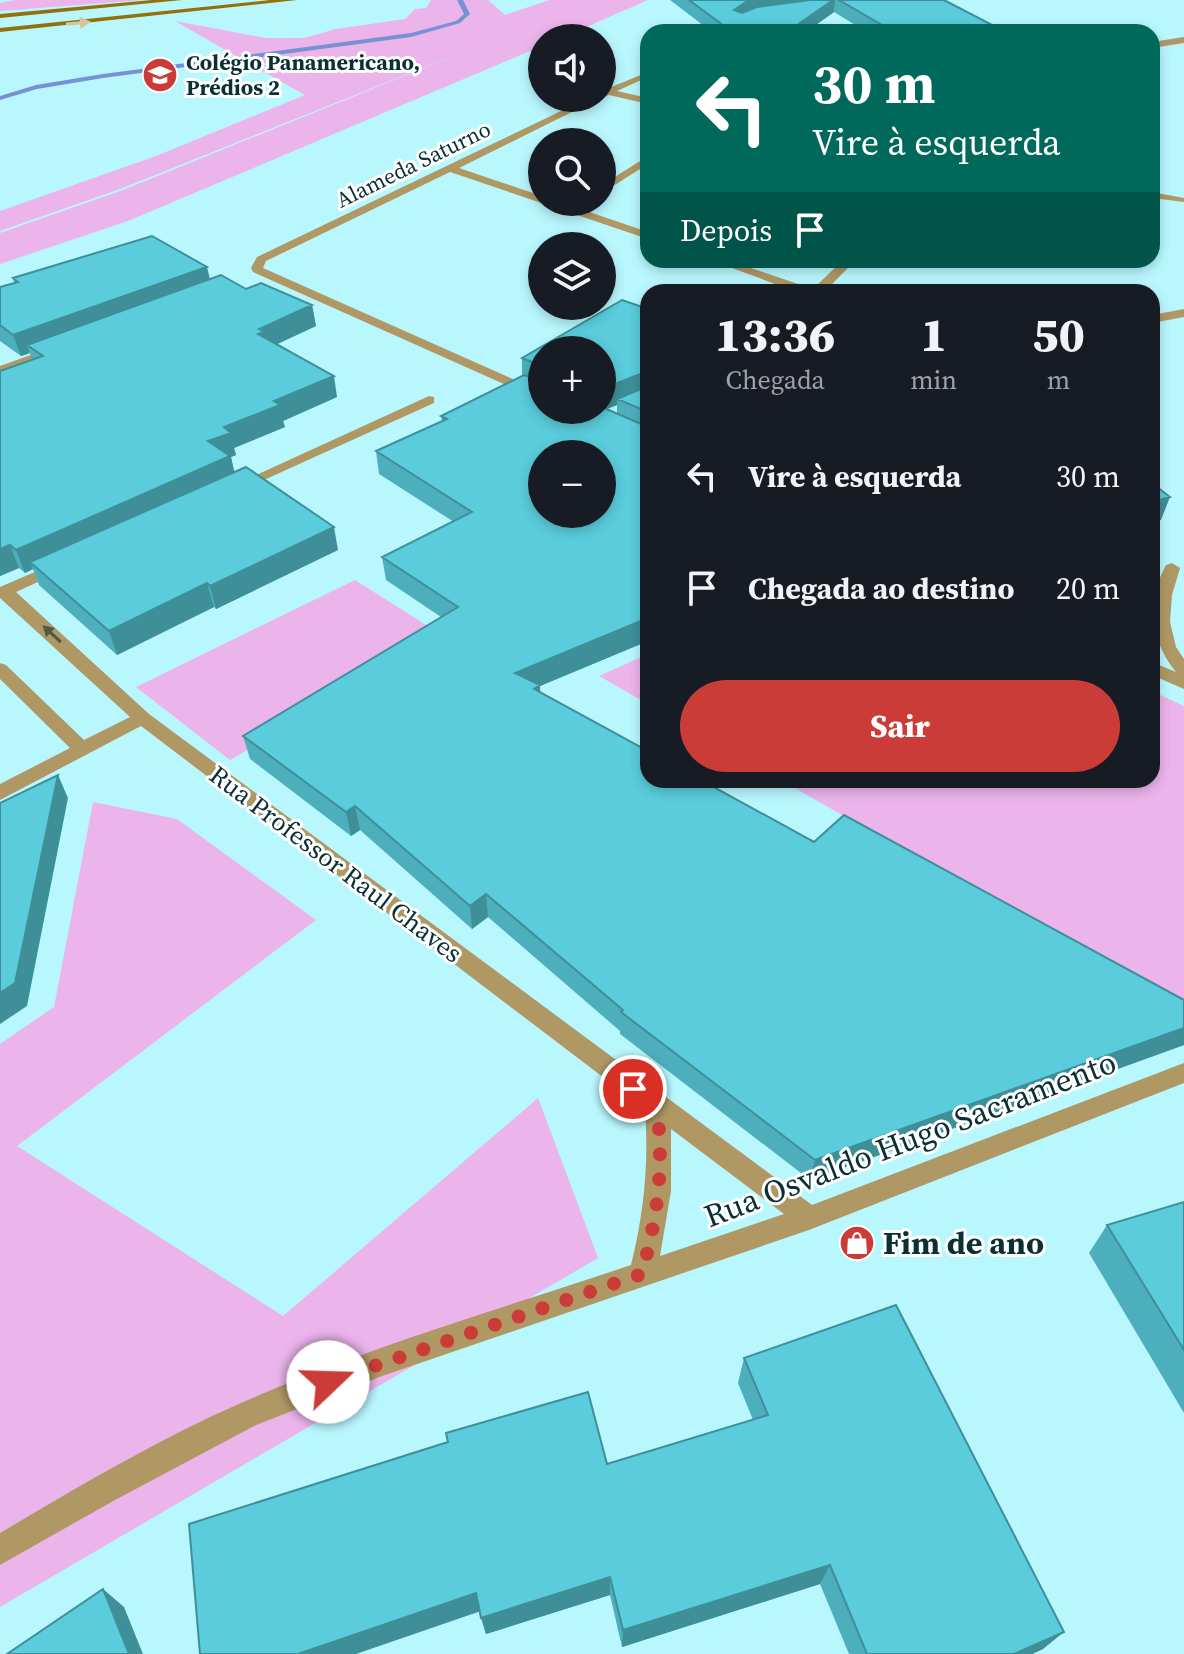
<!DOCTYPE html>
<html lang="pt">
<meta charset="utf-8">
<style>
:root{--surface:#171b24;--page:#20242c;--text:#f1f3f6;--muted:#9ea1a6;--accent:#cb3c38}
body{margin:0;font-family:"Source Serif 4",serif;background:var(--page);color:var(--text);height:100vh;display:flex;flex-direction:column;font-size:30px;white-space:nowrap}
*{box-sizing:border-box;margin:0}
p{font-size:26px;color:var(--muted)}
.icon{flex:none;width:44px;height:44px;fill:none;stroke:currentColor;stroke-width:2;stroke-linecap:round;stroke-linejoin:round}
.map{position:relative;flex:1;overflow:hidden}
.details{position:absolute;left:640px;top:284px;width:520px;height:504px;display:flex;flex-direction:column;background:var(--surface);border-radius:24px;box-shadow:0 4px 12px #0003}
.details>*{flex:none}
.banner{position:absolute;left:640px;top:24px;width:520px;height:244px;border-radius:24px;box-shadow:0 4px 12px #0003;background:#00695c;color:#fff;overflow:hidden}
.fabs{position:absolute;left:528px;top:24px;display:grid;gap:16px}
.fabs a{display:grid;place-items:center;width:88px;height:88px;border-radius:50%;background:var(--surface);box-shadow:0 4px 12px #0003;font-size:40px}
.pin{position:absolute;display:grid;place-items:center;width:68px;height:68px;color:#fff;margin:-34px;border:4px solid #fff;border-radius:50%;box-shadow:0 2px 8px #0007}
.me{position:absolute;width:88px;margin:-44px;rotate:69deg;stroke-linejoin:round;filter:drop-shadow(0 0 6px #0008)}
.turn{display:flex;align-items:center;gap:28px;height:168px;padding:0 40px;font-size:36px}
.turn .icon{width:104px;height:104px;stroke-width:2.5}
.turn b{display:block;font-size:56px;line-height:68px}
.then{display:flex;align-items:center;height:76px;padding:0 40px;background:#0003;gap:16px;font-size:30px}
.eta{display:flex;justify-content:space-evenly;align-items:center;height:136px;text-align:center}
.eta b{font-size:48px;font-weight:800;line-height:56px}
.action{display:flex;gap:16px;margin-top:auto;padding:16px 40px}
.action a{flex:1;height:92px;border-radius:48px;background:var(--accent);color:#fff;font-size:32px;font-weight:800;line-height:92px;text-align:center}
ul{padding:0;list-style:none}
li{display:flex;align-items:center;gap:24px;height:112px;padding:0 40px}
li div{flex:1}
li b{display:block;font-size:30px}
li em{font-style:normal}
.map>svg:first-child{display:block}
.green{fill:#ebb4eb}
.lines{fill:none;stroke-linecap:round;stroke-linejoin:round}
.stream{fill:#7692d5;fill-rule:evenodd}
.street{fill:#b09865;fill-rule:evenodd}
.secondary{fill:#92700a;fill-rule:evenodd}
.wall{fill:#4dafbc;fill-rule:evenodd}
.shaded-wall{fill:#3f8f99}
.building{fill:#5accdb;stroke:#3f8f99;stroke-width:2;fill-rule:evenodd}
.oneway{fill:#d3c69d}
.oneway2{fill:#4c5a48}
.route{stroke:#cb3c38;stroke-width:14;stroke-dasharray:0 25.2}
.labels{text-anchor:middle;dominant-baseline:central;stroke-width:6;stroke-linejoin:round;paint-order:stroke}
.far-poi-label{font-size:22px;font-weight:bold;fill:#0a3034;stroke:#fff;text-anchor:start}
.far-street-label{font-size:22px;fill:#0a3034;stroke:#fff}
.street-label{font-size:26px;fill:#0a3034;stroke:#fff}
.near-street-label{font-size:32px;fill:#0a3034;stroke:#fff}
.near-poi-label{font-size:32px;font-weight:bold;fill:#0a3034;stroke:#fff;text-anchor:start}
</style>
<div class="map">
<svg width="1184" height="1654" viewBox="0 0 1184 1654">
<rect width="100%" height="100%" fill="#b9f7ff"/>
<path class="green" d="M15 0H143L0 11V3Z
M431 0H488L505 15 549 0H648L561 38H542V46L128 221 0 264V233L123 190 488 42 120 189 0 231V211L156 156 305 95 252 65 357 66 248 63 175 21 266 38H304L336 29 405 19 415 9 426 8Z
M355 580 442 635 230 760 136 687Z
M648 654V704L599 676Z
M1152 691 1184 706V1011L781 780H1152Z
M93 802 177 819 316 920 17 1146 283 1316 538 1098 598 1258 0 1607V1044L54 1007Z"/>
<g class="lines">
<path class="stream" d="M457 0H463L470 14 460 23 411 37 103 78 37 89 0 100V96L36 85 103 74 411 33 456 21 464 14Z"/>
<path class="street" d="M1184 37V43L1152 48V42Z
M648 72V77L617 91 648 98V104L609 95 602 98 604 90Z
M588 98H600L459 168 542 196V202H560L648 232V239L450 172 266 261 263 268 542 392V401L253 272 251 268 257 257Z
M648 156V164L602 193V185Z
M1152 192 1184 198V202L1152 198Z
M710 260H727L813 289 843 260H856L824 292H797Z
M1184 309V317L1152 323V315Z
M50 348 61 351 0 375V366Z
M429 396 434 397V403L242 490H232L230 487Z
M58 562 66 567 64 570 16 592 149 714 812 1205 1184 1063V1083L809 1230 382 1376 256 1425 115 1500 0 1565V1533C78 1487 158 1439 241 1403 367 1347 501 1309 631 1265 644 1213 649 1163 645 1109L141 726 0 800V784L70 748 0 679V663L6 665 84 740 130 717 0 598V587ZM671 1129 784 1214 660 1256 671 1191Z
M1172 563 1180 568 1172 595 1170 622 1176 647 1184 659V689L1152 675V662L1176 672C1150 641 1146 601 1166 565Z"/>
<path class="secondary" d="M152 0H182L0 18V14Z
M270 0H297L0 32V28Z"/>
</g>
<path class="wall" d="M670 0H944L1000 29V32H867L834 12 806 32H712Z
M13 278 210 279 246 289 312 305 316 326 276 344 337 397 283 421 285 427 234 448 236 455 231 457 234 472 338 550 216 609 214 607 117 655 39 585 33 569 25 573 19 568 0 576V371L32 360 30 353 21 356 0 341V287L14 283Z
M622 300 648 309V641L540 686V692L648 751V780H701L814 842 844 815 1184 1000V1045L810 1180 620 1034V1031L488 917 472 929 360 830 351 836 250 759 243 736 441 617 386 580 382 557 454 522 379 474 376 451 442 421 441 416 522 376V358ZM542 350H602V410H542ZM617 405V413L607 409 608 408ZM542 454H602V514H542Z
M1184 1202V1413L1089 1253 1107 1225Z
M744 1358 1043 1649 1032 1654H849L820 1584 622 1647 610 1595 486 1634 480 1611 607 1464 753 1420 738 1383Z"/>
<path class="shaded-wall" d="M749 0H835L834 12 806 32H787L733 24 734 10Z
M207 267 212 288 27 345 30 353 21 356 13 335Z
M312 305 316 326 267 349 258 334 259 329Z
M648 371 647 392 617 399V405L597 413 602 410V389Z
M334 376 337 397 283 421 285 427 234 448 236 455 231 457 236 479 30 562 33 569 25 573 16 550 208 441 224 427 274 401Z
M1170 497 1161 520 1152 522V502Z
M334 527 338 550 216 609 210 586Z
M10 545 19 568 0 576V549Z
M207 583 214 607 117 655 109 631Z
M648 618V641L540 686 541 708 515 673Z
M58 775 68 798 27 1006 0 1024V993Z
M355 806 360 830 351 836 346 812Z
M486 894 488 917 472 929 470 906Z
M1184 1028V1045L810 1180 815 1160Z
M830 1565 820 1584 622 1647 623 1630Z
M610 1577V1595L486 1634 481 1618Z
M103 1589 124 1607 143 1654H129Z
M476 1593 481 1611 356 1654H298Z
M1064 1632 1043 1649 1032 1654H1014Z"/>
<path class="building" d="M689 0H749L734 10 742 13 757 7 810 0H833L787 32H714L724 26Z
M839 0H944L1000 29 997 32H894Z
M152 236 207 267 13 335 0 325V287L18 282 13 278Z
M221 275 246 289 261 283 312 305 259 329 264 332 258 334 334 376 274 401 280 405 224 427 231 433 208 441 230 456 16 550 10 545 0 549V371L43 356 27 345Z
M622 300 648 309V371L602 389V350H542V366L522 358Z
M524 375 542 382V410H602V407L648 427V618L515 673 540 685 534 689 648 751V780H701L814 842 844 815 1184 1000V1028L815 1160 621 1012 623 1010 486 894 470 906 355 806 346 812 243 736 458 607 382 557 472 512 376 451 447 419 441 416ZM542 454H602V514H542Z
M648 386V412L617 399Z
M246 467 334 527 210 586 207 583 109 631 30 562Z
M1152 483 1170 497 1152 502Z
M58 775 15 983 0 993V803Z
M1184 1202V1350L1107 1225Z
M896 1305 1064 1632 1014 1654H867L830 1565 623 1630 610 1577 481 1618 476 1593 298 1654H200L189 1524 448 1442 446 1433 588 1392 607 1464 768 1415 744 1358Z
M103 1589 129 1654H7Z"/>
<defs><path id="oneway-solid" d="M-6-.8H1V-3.2L6.5 0L1 3.2V.8H-6Z" transform="scale(2)"/></defs>
<use class="oneway" href="#oneway-solid" transform="translate(78 23) rotate(-5)"/>
<use class="oneway2" href="#oneway-solid" transform="translate(52 634) rotate(-137)"/>
<g class="lines">
<path class="route" d="M328 1382 642 1274C658 1211 664 1172 657 1107L633 1089"/>
</g>
<defs>
<symbol id="school-disc" viewBox="-11 -11 22 22"><circle r="9.5" fill="#cb3c38" stroke="#fff"/><path d="M0-5L7-2L0 1L-7-2ZM-4 1L0 2.5L4 1V4Q0 6-4 4Z" fill="#fff"/></symbol>
<symbol id="shop-disc" viewBox="-11 -11 22 22"><circle r="9.5" fill="#cb3c38" stroke="#fff"/><path d="M-5-2.5h2.3a2.7 3.5 0 0 1 5.4 0H5L5.5 6h-11ZM-1.5-2.5h3a1.5 2.3 0 0 0-3 0Z" fill="#fff"/></symbol>
</defs>
<g fill-rule="evenodd">
<use href="#school-disc" x="140" y="55" width="40" height="40"/>
<use href="#shop-disc" x="837" y="1223" width="40" height="40"/>
</g>
<g class="labels">
<g class="far-poi-label">
<text x="186" y="62">Colégio Panamericano,<tspan x="186" dy="25">Prédios 2</tspan></text>
</g>
<g class="far-street-label">
<text transform="translate(413 164) rotate(-26)">Alameda Saturno</text>
</g>
<g class="street-label">
<text transform="translate(336 864) rotate(37)">Rua Professor Raul Chaves</text>
</g>
<g class="near-street-label">
<text transform="translate(910 1139) rotate(-21)">Rua Osvaldo Hugo Sacramento</text>
</g>
<g class="near-poi-label">
<text x="883" y="1243">Fim de ano</text>
</g>
</g>
</svg>
<div class="fabs">
<a><svg class="icon" aria-label="sound" viewBox="0 0 24 24"><path d="M4 9h4l5-4v14l-5-4H4zM17 9q2 3 0 6"/></svg></a>
<a><svg class="icon" aria-label="search" viewBox="0 0 24 24"><circle cx="10" cy="10" r="6"/><path d="M15 15l6 6"/></svg></a>
<a><svg class="icon" aria-label="layers" viewBox="0 0 24 24"><path d="M12 4l9 5-9 5-9-5zM3 14l9 5 9-5"/></svg></a>
<a>+</a>
<a>−</a>
</div>
<div class="pin" style="left:633px;top:1089px;background:#d93025"><svg class="icon" aria-label="arrive" viewBox="0 0 24 24"><path d="M6 21V4h12l-3 4 3 4H6"/></svg></div>
<svg class="me" style="left:328px;top:1382px" viewBox="-20 -20 40 40"><circle r="19" fill="#fff"/><path d="M0-13L10 11 0 6-10 11z" fill="#cb3c38"/></svg>
<div class="banner">
<div class="turn"><svg class="icon" aria-label="left" viewBox="0 0 24 24"><path d="M17 20v-9H6M10 6l-5 5 5 5"/></svg><div><b>30 m</b>Vire à esquerda</div></div>
<div class="then">Depois<svg class="icon" aria-label="arrive" viewBox="0 0 24 24"><path d="M6 21V4h12l-3 4 3 4H6"/></svg></div>
</div>
<section class="details">
<div class="eta">
<div><b>13:36</b><p>Chegada</p></div>
<div><b>1</b><p>min</p></div>
<div><b>50</b><p>m</p></div>
</div>
<ul>
<li><svg class="icon" aria-label="left" viewBox="0 0 24 24"><path d="M17 20v-9H6M10 6l-5 5 5 5"/></svg><div><b>Vire à esquerda</b></div><em>30 m</em></li>
<li><svg class="icon" aria-label="arrive" viewBox="0 0 24 24"><path d="M6 21V4h12l-3 4 3 4H6"/></svg><div><b>Chegada ao destino</b></div><em>20 m</em></li>
</ul>
<div class="action"><a>Sair</a></div>
</section>
</div>
